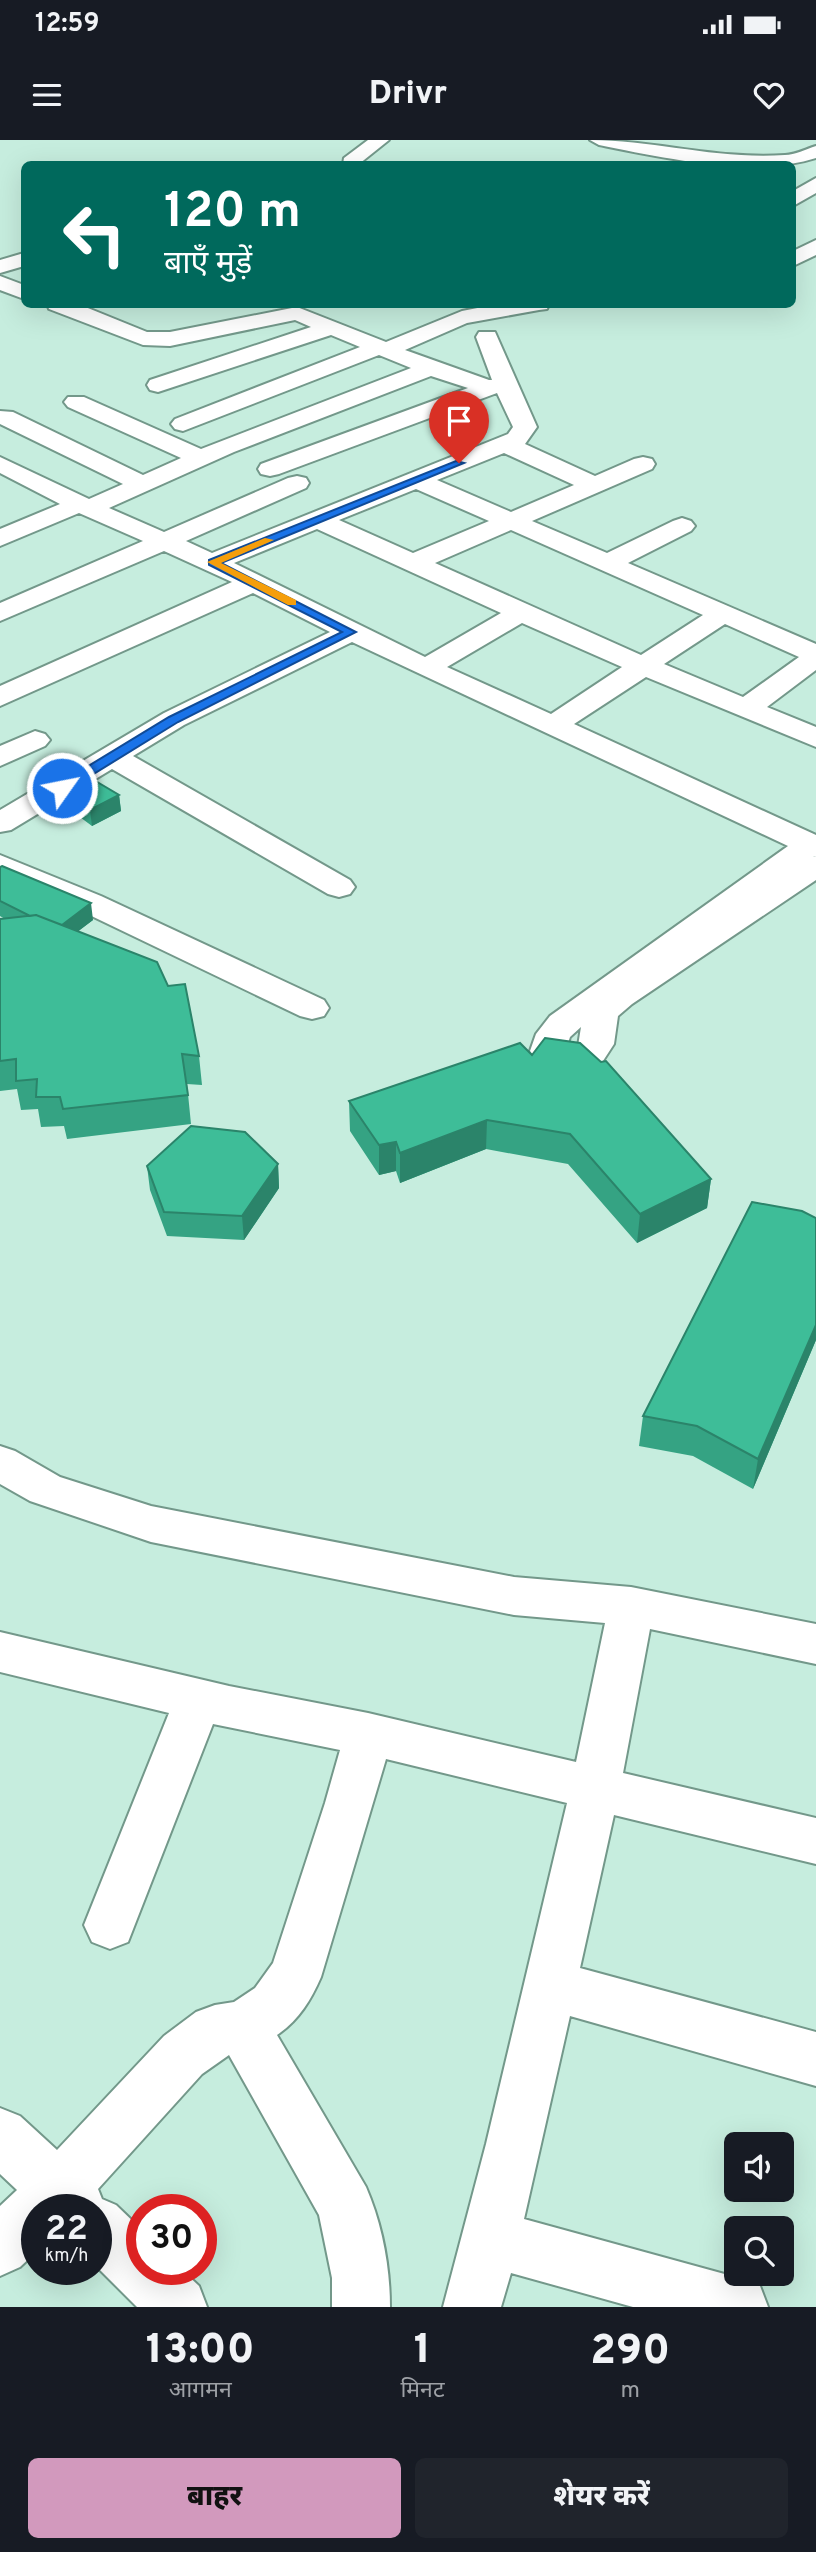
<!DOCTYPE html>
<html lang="hi">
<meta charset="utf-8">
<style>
:root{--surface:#171b24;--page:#20242c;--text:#f1f3f6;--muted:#9ea1a6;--accent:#d299bd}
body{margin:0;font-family:Overpass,"Noto Sans Devanagari",sans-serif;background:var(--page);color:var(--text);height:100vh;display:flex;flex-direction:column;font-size:26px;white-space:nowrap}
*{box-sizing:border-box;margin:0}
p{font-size:23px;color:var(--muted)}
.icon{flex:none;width:38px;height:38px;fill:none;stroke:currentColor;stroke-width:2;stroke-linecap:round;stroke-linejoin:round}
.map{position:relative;height:2167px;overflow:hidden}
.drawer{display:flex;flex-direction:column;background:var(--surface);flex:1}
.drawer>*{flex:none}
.hud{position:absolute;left:21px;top:21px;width:775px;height:147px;border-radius:10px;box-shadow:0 7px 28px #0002;background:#00695c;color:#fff;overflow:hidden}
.controls{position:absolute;left:724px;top:1992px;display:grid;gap:14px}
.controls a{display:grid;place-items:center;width:70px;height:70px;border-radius:10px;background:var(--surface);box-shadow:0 7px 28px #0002;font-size:35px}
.speed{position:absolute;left:21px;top:2054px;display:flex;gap:14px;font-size:35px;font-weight:700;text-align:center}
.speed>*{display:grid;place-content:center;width:91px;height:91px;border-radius:50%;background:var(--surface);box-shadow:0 7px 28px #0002;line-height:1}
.speed small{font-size:18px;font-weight:400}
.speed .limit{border:10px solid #d22;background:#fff;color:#111}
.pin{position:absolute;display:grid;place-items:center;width:60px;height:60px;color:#fff;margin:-72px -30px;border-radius:50% 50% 50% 0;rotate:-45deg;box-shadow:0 0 7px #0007}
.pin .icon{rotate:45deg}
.me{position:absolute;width:77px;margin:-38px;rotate:57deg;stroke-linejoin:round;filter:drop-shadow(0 0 5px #0008)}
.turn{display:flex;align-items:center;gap:24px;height:147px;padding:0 28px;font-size:32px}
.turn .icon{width:91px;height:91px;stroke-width:2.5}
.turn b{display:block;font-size:49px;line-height:60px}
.eta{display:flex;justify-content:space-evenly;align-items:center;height:119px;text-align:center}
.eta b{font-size:42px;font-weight:800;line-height:49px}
.button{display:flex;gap:14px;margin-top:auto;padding:14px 28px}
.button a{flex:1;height:80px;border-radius:10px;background:var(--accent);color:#111;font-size:28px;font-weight:800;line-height:80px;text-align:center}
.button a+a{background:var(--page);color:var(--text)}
.status{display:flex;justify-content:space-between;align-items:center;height:49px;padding:0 35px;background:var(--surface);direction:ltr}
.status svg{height:19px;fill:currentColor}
header{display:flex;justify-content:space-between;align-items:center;height:91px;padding:0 28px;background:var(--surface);font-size:32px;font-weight:800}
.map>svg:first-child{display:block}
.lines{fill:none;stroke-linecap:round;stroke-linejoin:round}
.minor-casing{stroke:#73988a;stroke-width:4}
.minor{fill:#fff;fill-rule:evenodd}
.wall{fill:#35a383}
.shaded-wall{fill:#2b846a}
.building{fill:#3ebd98;stroke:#2b846a;stroke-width:2}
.route{fill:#1a73e8;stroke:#114b97;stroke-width:2}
.slow{fill:#f59e0b}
</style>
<div class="status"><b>12:59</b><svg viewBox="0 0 49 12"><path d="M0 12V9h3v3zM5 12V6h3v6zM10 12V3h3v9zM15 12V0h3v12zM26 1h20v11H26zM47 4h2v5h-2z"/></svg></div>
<header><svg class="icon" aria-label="menu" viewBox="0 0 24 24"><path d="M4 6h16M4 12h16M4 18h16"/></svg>Drivr<svg class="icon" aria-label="heart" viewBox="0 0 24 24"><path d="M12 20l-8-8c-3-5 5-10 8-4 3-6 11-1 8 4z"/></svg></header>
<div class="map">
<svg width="816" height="2167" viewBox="0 0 816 2167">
<rect width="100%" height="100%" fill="#c6edde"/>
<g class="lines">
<defs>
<path id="minor" d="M368 0H389L359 24H343L344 18Z
M590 0C655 0 719 20 785 15 795 15 806 9 816 6V18C755 38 663 18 599 5Z
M816 38V53L793 66V51Z
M816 100V115L793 126V111Z
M24 113V126L0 133V120Z
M0 136 24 145V159L0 150Z
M47 164H78L147 192H170L297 167 386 202 462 171 498 164H549L547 169 539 170 467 183 405 210 489 240H492L476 197 479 192H495L537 287 525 304 595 336 634 319 643 317 652 319 655 324 652 329 532 381 607 413 673 381 682 378 691 381 695 386 691 391 628 423 816 504V530L767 567 816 587V607L646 537 574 584 816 695V716L813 717 816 716V740L632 864 618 876 614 904 601 924C579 933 544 933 530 911L536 894 550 876 788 706 352 502 184 585 133 616 350 740 355 747 350 754 339 757 328 754 112 629 11 690 0 692V670L164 573 330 492 253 453 0 566V546L232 442 164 411 0 481V463L143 401 79 373 0 406V389L60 364 0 333V317L89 359 123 344 0 284V271L13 272 143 335 181 318 68 267 64 262 68 257H84L201 309 411 228 379 215 183 291 175 289 171 284 175 279 360 207 331 195 158 252 150 250 147 245 150 240 311 187 295 180 170 206 143 205 49 169ZM431 236 468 248 261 324 258 329 261 334 270 336 279 334 497 253 513 287 508 294 212 413 186 401 306 348 309 343 306 338 297 336 288 338 164 392 109 368 234 312ZM504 313 574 345 511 372 437 340ZM416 349 489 381 413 413 339 380ZM317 389 501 473 425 517 234 423ZM511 390 703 475 641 515 435 423ZM522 483 622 527 551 574 447 527ZM725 484 799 517 743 557 664 524ZM581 887 578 906H567L570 897Z
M35 591 45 594 50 600 45 606 0 626V606Z
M0 715 101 756 324 860 329 868 324 876 312 879 300 876 79 770 0 737Z
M0 1306 15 1311 60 1337 151 1366 514 1437 631 1447 816 1484V1524L650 1489 623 1633 816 1678V1724L614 1675 580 1828 816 1892V1946L570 1876 524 2079 739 2138 760 2146 768 2167H633L511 2133 501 2167H443L486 2004 567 1663 386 1619 321 1837C311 1860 299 1880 277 1895L366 2047C382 2084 390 2127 390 2167H332V2138L319 2075 229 1915 202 1934 98 2049 102 2059 116 2065 142 2090V2130H182L199 2146 207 2167H137L96 2126V2070H37V2111L20 2127 0 2136V2066L17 2050 0 2034V1968L20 1976 57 2010 164 1896 196 1872 215 1865 234 1862 255 1848 273 1823 325 1663 340 1610 213 1584 128 1802 110 1809 92 1802 84 1785 169 1573 0 1532V1492L229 1546 368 1573 576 1622 605 1483 514 1475 151 1402 30 1361 0 1344Z"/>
</defs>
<use href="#minor" class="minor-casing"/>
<use href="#minor" class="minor"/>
</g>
<path class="wall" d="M58 647 119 655 121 671 92 686 61 663Z
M0 727 93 780 78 791 199 916 202 945 187 944 191 984 67 999 64 986 41 987 38 969 21 970 17 949 0 951V779H5L0 776Z
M532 915 711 1039 707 1068 637 1103 568 1024 486 1009 400 1043 396 1031 379 1035 350 991 349 961Z
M278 1024 279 1048 244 1100 167 1096 150 1050 147 1026Z
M816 1078V1200L753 1349 693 1316 639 1306 643 1276Z"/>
<path class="shaded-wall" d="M119 655 121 671 92 686 90 670Z
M91 763 93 780 59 806 56 789Z
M487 980 486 1009 400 1043V1013Z
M396 1002V1031L379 1035V1005Z
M278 1024 279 1048 244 1100 242 1076Z
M711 1039 707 1068 637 1103 640 1074Z
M816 1185V1200L753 1349 758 1319Z"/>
<path class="building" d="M82 633 119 655 90 670 58 647Z
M2 726 91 763 62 785 36 775 30 776 0 761V727Z
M36 775 157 822 168 846 185 844 199 916 182 914 188 955 63 969 60 957H36L37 939 16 941V919L0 921V779Z
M545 898 580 903 601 922 606 921 711 1039 640 1074 570 994 487 980 400 1013 396 1002 379 1005 349 961 520 903 532 915Z
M191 986 245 992 278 1024 242 1076 164 1072 147 1026Z
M752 1062 802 1071 816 1078V1185L758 1319 697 1286 643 1276Z"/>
<path class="route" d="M456 321 464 323 221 423 356 492 178 582 66 651H57V645L169 577 342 492 209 425V420Z"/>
<path class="slow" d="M265 398 274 400 221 423 296 460V465H288L207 422Z"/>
</svg>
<div class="controls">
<a><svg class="icon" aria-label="sound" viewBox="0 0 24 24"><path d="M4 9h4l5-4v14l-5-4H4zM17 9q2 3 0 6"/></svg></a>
<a><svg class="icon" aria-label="search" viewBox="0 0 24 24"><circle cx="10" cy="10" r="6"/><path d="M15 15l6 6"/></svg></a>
</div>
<div class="speed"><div>22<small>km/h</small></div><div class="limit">30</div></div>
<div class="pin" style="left:459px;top:323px;background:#d93025"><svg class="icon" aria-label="arrive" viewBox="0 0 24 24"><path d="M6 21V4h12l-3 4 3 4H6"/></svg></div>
<svg class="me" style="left:62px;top:648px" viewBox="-20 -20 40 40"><circle r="17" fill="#1a73e8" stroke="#fff" stroke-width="3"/><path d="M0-11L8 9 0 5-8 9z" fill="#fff"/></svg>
<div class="hud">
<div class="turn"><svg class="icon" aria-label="left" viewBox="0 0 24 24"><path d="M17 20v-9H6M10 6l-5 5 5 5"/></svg><div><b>120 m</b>बाएँ मुड़ें</div></div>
</div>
</div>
<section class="drawer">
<div class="eta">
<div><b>13:00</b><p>आगमन</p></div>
<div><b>1</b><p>मिनट</p></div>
<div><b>290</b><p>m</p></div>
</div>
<div class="button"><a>बाहर</a><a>शेयर करें</a></div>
</section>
